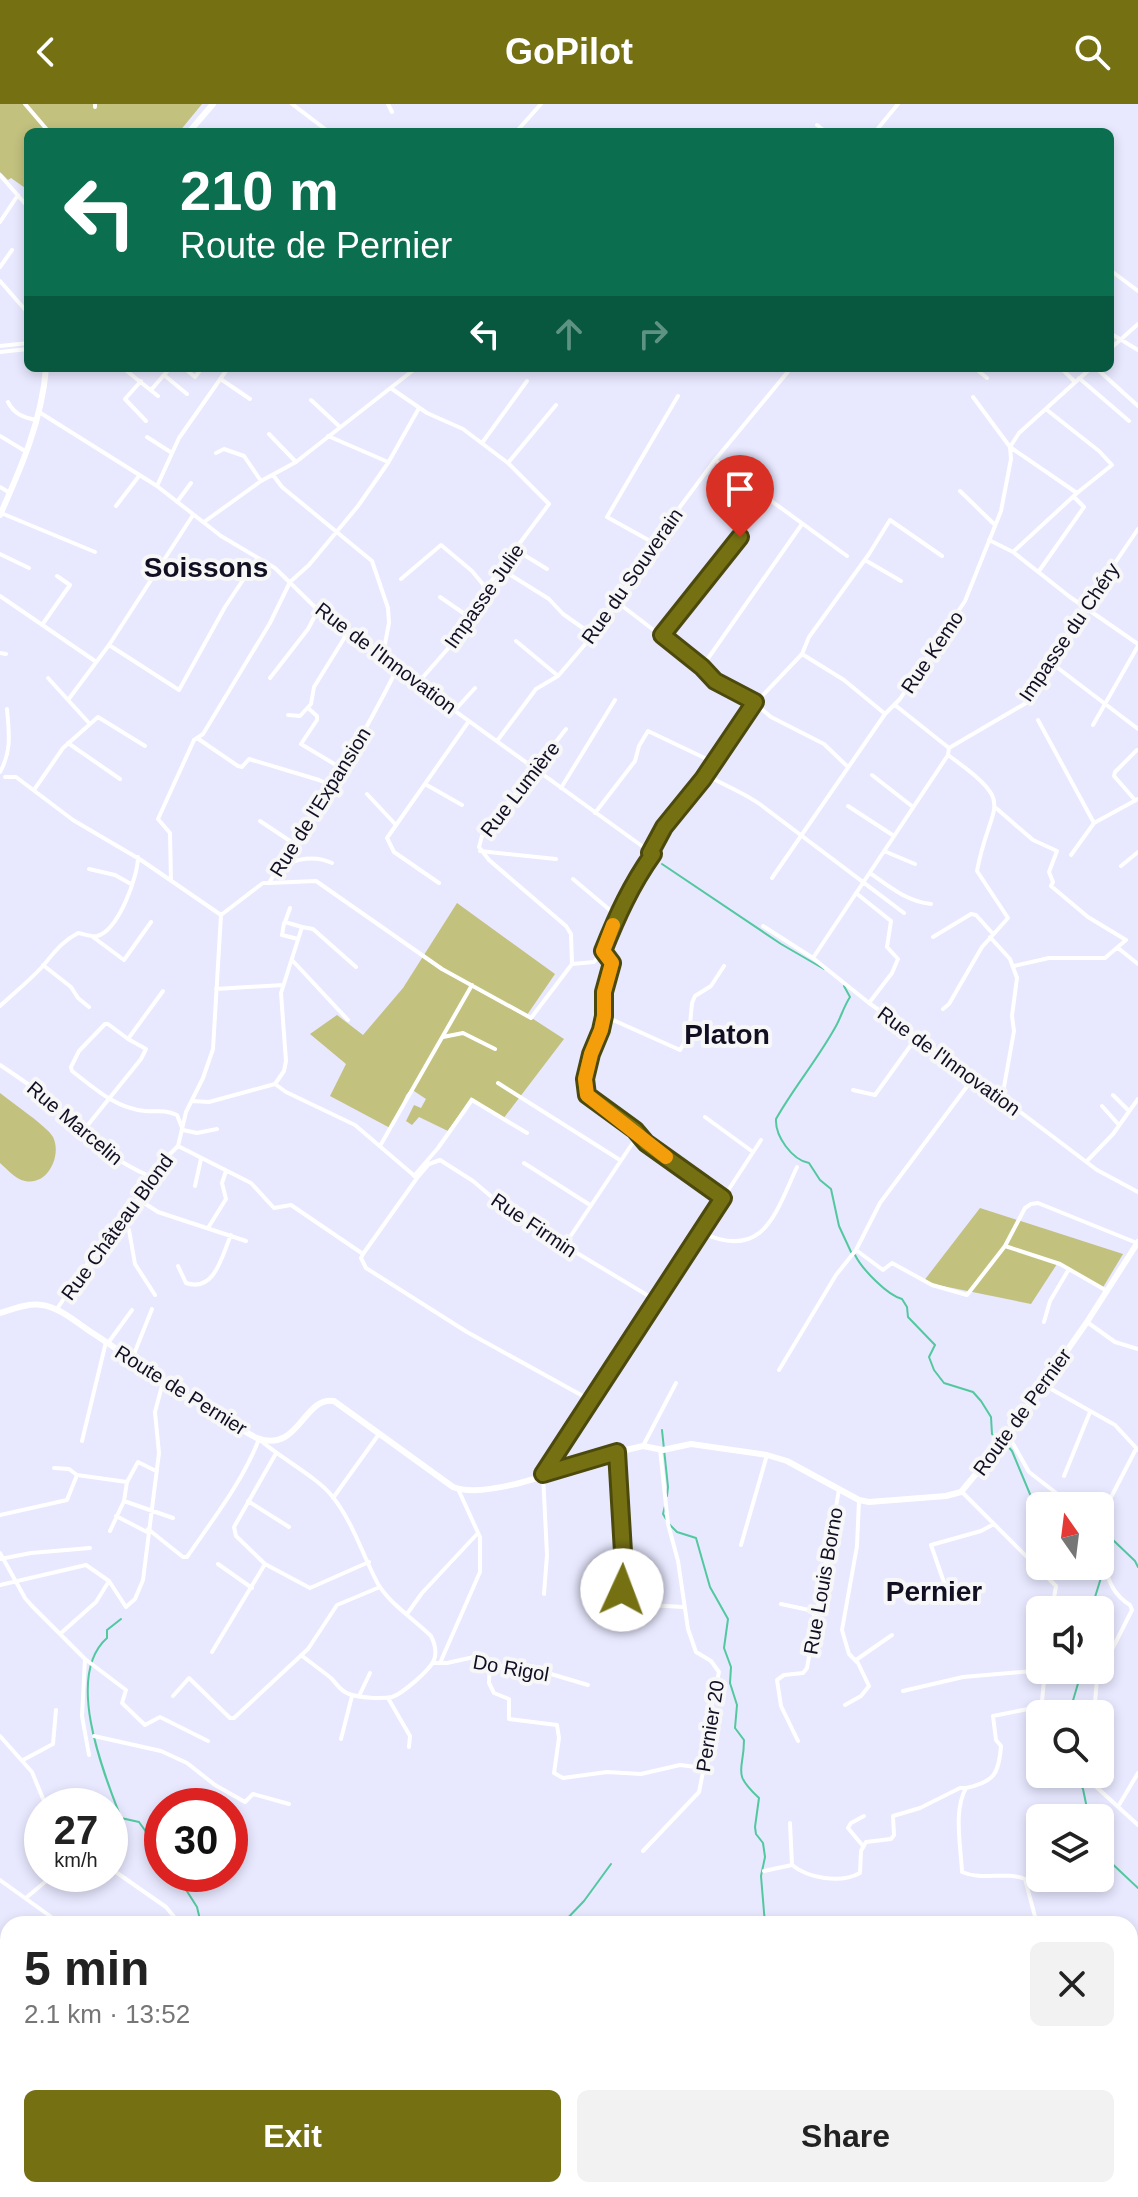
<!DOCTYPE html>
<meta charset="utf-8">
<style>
:root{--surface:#fff;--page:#f2f2f2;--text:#222;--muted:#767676;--accent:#757113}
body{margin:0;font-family:Arial,sans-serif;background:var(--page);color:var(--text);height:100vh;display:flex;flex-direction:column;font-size:30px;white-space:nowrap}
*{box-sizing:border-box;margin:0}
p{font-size:26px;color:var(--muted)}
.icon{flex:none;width:44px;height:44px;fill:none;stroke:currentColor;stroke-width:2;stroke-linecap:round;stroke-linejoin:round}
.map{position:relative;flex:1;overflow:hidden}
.side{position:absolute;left:0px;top:1812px;width:1138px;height:282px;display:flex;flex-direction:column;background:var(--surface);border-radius:24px 24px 0 0;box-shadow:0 4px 12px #0003}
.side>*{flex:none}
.top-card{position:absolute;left:24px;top:24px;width:1090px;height:244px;border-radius:12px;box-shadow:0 4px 12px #0003;background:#0b6e4f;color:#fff;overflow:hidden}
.needle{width:52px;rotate:346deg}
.buttons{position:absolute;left:1026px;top:1388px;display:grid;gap:16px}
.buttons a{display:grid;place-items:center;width:88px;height:88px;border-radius:12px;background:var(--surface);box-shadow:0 4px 12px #0003;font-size:40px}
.speed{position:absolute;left:24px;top:1684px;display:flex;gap:16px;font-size:40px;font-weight:700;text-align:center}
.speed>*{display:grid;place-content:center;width:104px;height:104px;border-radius:50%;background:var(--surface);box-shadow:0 4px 12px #0003;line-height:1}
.speed small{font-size:20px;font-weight:400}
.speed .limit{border:12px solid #d22;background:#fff;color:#111}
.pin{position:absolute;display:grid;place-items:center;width:68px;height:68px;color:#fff;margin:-82px -34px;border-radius:50% 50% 50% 0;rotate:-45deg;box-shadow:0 0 8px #0007}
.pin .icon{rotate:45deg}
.me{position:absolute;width:88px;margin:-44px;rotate:2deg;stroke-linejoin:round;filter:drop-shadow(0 0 6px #0008)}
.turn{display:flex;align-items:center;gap:28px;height:168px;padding:0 24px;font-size:36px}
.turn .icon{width:104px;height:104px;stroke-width:2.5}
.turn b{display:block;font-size:56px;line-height:68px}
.lanes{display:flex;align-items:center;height:76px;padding:0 24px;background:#0003;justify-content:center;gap:40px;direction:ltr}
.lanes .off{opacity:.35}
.round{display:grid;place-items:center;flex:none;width:84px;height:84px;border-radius:12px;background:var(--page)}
.headline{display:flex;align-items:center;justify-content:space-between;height:136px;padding:0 24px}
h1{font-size:48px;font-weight:600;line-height:60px}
.button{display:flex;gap:16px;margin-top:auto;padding:16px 24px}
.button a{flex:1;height:92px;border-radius:12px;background:var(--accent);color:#fff;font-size:32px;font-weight:600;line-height:92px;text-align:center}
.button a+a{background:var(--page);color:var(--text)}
header{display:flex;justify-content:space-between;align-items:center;height:104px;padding:0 24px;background:var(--accent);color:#fff;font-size:36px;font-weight:600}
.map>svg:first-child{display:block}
.green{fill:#c2c17e}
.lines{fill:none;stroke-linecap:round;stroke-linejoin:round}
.stream{stroke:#52c89f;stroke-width:2}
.street{stroke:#fff;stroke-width:4}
.secondary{stroke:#fff;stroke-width:6}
.route-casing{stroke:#4c490c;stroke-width:20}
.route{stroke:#757113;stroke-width:14}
.slow{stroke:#f59e0b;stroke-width:14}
.labels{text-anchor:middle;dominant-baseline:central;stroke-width:8;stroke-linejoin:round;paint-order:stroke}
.street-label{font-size:20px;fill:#120f23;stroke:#f7f7f7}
.district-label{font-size:28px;font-weight:bold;fill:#120f23;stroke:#f7f7f7}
</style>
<header><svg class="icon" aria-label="back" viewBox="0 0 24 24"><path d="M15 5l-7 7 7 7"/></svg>GoPilot<svg class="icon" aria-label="search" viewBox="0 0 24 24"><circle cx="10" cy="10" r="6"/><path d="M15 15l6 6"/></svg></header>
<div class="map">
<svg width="1138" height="2093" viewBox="0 0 1138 2093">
<rect width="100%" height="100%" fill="#e8e8ff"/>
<path class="green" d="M0 0H202L179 28H28V86L11 74 8 76 0 68Z
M457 799 555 870 527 911 564 935 503 1015 471 993 448 1027 419 1013 412 1021 406 1017 414 1001 421 1004 426 995 411 985 406 991 392 1025 330 992 346 960 310 930 337 911 363 931 403 884Z
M0 989C11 998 48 1023 53 1033 62 1051 48 1082 25 1077 15 1075 7 1065 0 1059Z
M980 1104 1123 1150 1102 1185 1057 1160 1031 1200 923 1178Z
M8 2027V2086H110L102 2093H0V2034Z"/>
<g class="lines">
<path class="stream" d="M662 760 781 840 824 865
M844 882 850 893C844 902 841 913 836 922 818 955 794 983 776 1015 775 1032 792 1056 809 1059L820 1076 831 1085 839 1122 851 1148
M855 1151C862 1165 887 1191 902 1195L907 1203 908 1213 935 1241 929 1253 934 1266 944 1279 973 1288 981 1297 991 1313 992 1330 999 1336
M662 1326 668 1383 667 1392
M1006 1340 1012 1347 1040 1414
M665 1402 663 1410 666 1415
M669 1420 677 1428 696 1434 710 1483 728 1515 724 1544 731 1563 730 1579 737 1601 735 1624 744 1636C744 1668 731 1668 759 1694L755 1723 756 1730 763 1739 765 1753 761 1772 765 1820
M1106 1457 1112 1435 1135 1457 1138 1463
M1068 1472 1071 1462
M1091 1506 1104 1464
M121 1515 107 1526V1534C64 1572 104 1670 121 1714L139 1718 162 1750
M1069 1610 1082 1566
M1073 1670 1083 1685 1089 1714
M1100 1745 1105 1753 1138 1784
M176 1770 197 1803 201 1820
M562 1820 584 1797 611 1760
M0 1963 8 1974
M0 2054 8 2041
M551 2086V2090
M219 2093 231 2086
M304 2093 307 2086
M779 2093 780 2086"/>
<path class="street" d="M25 0 49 28
M292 0 329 28
M388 0 392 8
M95 3V0
M817 21 826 28
M516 28 541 0
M875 28 898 0
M0 71 28 103
M0 118 18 91
M0 163 12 146
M1110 166 1138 187
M0 177 28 209
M1110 229 1138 246
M0 242 28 239
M1110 245 1138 220
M0 248 28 245
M123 264 158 292
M184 264 195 273 202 264
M975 264 987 274
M1061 264 1075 278
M1096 264 1138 302
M164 271 187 290
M1079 274 1129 317
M222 276 250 295
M141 277 125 295 146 317
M392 285 427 309 463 325 508 359 549 400 484 487 451 541 417 580
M151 286 170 264
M973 293 1010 343 1077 389
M311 296 339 322
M8 298C14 310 24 314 37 316
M39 308 157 382 221 432 275 464 318 506 383 550 397 565 653 750 633 779 603 847 612 859 604 888V912L601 926 591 950 585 975 587 991 635 1026 646 1039 723 1094
M269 330 296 358
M0 332 25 347
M328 332 388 358
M147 333 172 349
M482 339 527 277
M216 349 224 345 244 352 261 377
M715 356 847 452
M508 359 556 301
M273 371 282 383 372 457 388 504 389 519 383 550
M157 382 179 334 228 264
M0 383 10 389
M960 387 995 421
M177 398 191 379
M116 402 139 372
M1 409 95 448
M204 418 261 377 296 358 416 264
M989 436 1013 448 1070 493 1138 540
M652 438 607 413 678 292
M516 446 547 465
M1013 448 1077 389 1112 361 1099 347 1047 306
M0 450 29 464
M865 456 901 477
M501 465 549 495 563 510 593 531
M1039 467 1084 403 1074 393
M401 475 441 441 472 467 486 484
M0 492 95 557
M440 493 469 513
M617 498 702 563 715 577 746 592 771 613 824 640 848 663
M42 521 70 481 57 472
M662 531 726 453 767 394
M516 537 557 571
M109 541 179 586 225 503 257 455
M0 549 6 550
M802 550 844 576 884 609
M1050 558 1138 625
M702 563 802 420
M48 574 89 619
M270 574 308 525 318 506
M68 596 109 541 193 411
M895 601 949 644 948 651C1020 703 990 695 977 767L1008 814 982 843 949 900 943 905
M308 604 317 612V616L301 640 341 664
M455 606 475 584
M288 611 300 612 311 600 314 583 348 528
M1038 616 1094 719 1138 695
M1093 621 1138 542
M566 625 482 732 479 743 489 756 566 822 571 830 572 860 594 858 603 847
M197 634 238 662 242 663 249 655 319 676 332 682
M497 637 536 585 558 572 593 531 617 498 653 439 715 356 791 264
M68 639 120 675
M949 644 1026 599 1060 540 1138 425
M0 668C12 647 9 628 7 605
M708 668 712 674C728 683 746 690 761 701 808 736 856 773 904 809
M872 671 913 703
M5 673H16L73 716 141 756 221 811
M425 680 462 701
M561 684 615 596
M34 686 63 644 98 613 145 642
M367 690 396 721
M1135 696 1114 672 1115 668 1137 646
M848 702 894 732
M996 704 1033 736 1057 747 1049 768 1053 778 1051 782 1088 813 1126 836 1105 854H1049L1014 862
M595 709 635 657 639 642 648 627 713 658
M260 717 296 741
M480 747 556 755
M884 747 915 760
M650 749 664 723 703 675 746 609 802 550 809 533 869 450 890 416 942 452
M1071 751 1094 719
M1121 762 1138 748
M280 764C296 754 315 751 332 759
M89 765 115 771 131 780
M870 769C890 783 906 797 931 800
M772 774 885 610 900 595 965 497 1001 407 1011 355 1010 343 1019 329 1091 264
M573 775 617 812
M171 777 170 729 158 715 194 636 203 630 270 519 290 478 309 461 358 402 388 359 419 304
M269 779 316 777 442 865 531 914 572 860
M439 779 394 748 387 734 469 617
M856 789 891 817 887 843 898 855 892 869 869 899
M221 811 263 779H269C280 760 295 743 307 723 339 672 370 619 397 565
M284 819 282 831 298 835
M763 822 813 854 869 899 974 973 1097 1066 1138 1088
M302 823 313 825 356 863
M93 833 124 856 151 818
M933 833 971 810 976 811 993 830
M990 833 1010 855 1017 874 1012 912 1014 927 1002 994
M1118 844 1138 860
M813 854 948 651
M292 856 348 916
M43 861 71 883 78 894 89 903
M216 885 283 881
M0 902C14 889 29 877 42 863 54 849 61 838 78 829 84 830 91 833 97 832 118 827 138 773 138 753
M604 912 680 946 689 931 692 899 695 892 711 882 724 862
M443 933 463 929 495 945
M128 935 108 920H105L79 947 71 963 72 967C94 984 115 1004 145 1007 158 1008 163 1005 177 1011L183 1026 197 1029 217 1025
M0 961C18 973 35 984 51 998 88 1031 104 1052 151 1073
M498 979 620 1056
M275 980 284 967 286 957 281 889 302 823 285 818 290 804
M853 986 875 991 916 934
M1113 991 1129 1007
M192 997 209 998 275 980 286 988 355 1021 417 1074
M1102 1002 1119 1021
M705 1013 753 1048
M83 1027 141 955 146 945 128 935 163 887
M178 1042 251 1079 274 1104 291 1101 363 1150
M380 1042 472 881
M1087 1057 1113 1030 1138 995
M524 1059 590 1101
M414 1072 438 1044 472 996 527 1029
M195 1082 201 1055
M138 1095 158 1108 246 1137
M119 1120 129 1126 135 1160 155 1191
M208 1124 226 1095 222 1079 226 1067
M700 1128C764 1158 775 1110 797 1063
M564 1142 638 1031
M1005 1142 1060 1160 1107 1187
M856 1146 883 1166 892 1159 932 1181 967 1191 1005 1142 1025 1104 1031 1100 1038 1099 1137 1139
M178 1162 186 1179C215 1189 222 1151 231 1131
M57 1205 82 1167 145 1086 158 1062 178 1042 186 1008 203 974 213 945 221 811
M1044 1218 1050 1197 1069 1165
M1087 1218 1115 1238 1138 1245
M108 1239 132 1206
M132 1255 152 1205
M779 1266 836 1171 856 1146 880 1099 974 973
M1044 1281 1115 1321 1138 1346
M592 1297 467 1228 366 1164 361 1154 363 1150 417 1074 429 1060 440 1056 473 1077 512 1110 657 1197
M1008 1331 1029 1368 1073 1402
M82 1337 106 1238
M643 1342 676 1279
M617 1348 623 1448 628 1468 623 1480 624 1492 633 1500 683 1503
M54 1364 69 1365 77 1371 127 1378
M1064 1372 1090 1308
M962 1388 1056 1482 1052 1506
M333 1394 379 1330
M124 1397 173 1414
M248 1397 289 1423
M1108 1399 1136 1345
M0 1411 67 1396 77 1371
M116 1412 147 1428
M148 1425 183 1453H187C213 1415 243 1377 259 1335 280 1354 317 1373 332 1392 353 1418 363 1452 378 1480 390 1500 415 1516 431 1532 435 1540 437 1548 434 1556 430 1566 402 1590 392 1593 381 1595 360 1594 349 1590 340 1587 337 1580 331 1574 321 1566 311 1559 301 1551
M110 1427 124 1397 127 1378 138 1358 154 1366
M741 1441 767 1351
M0 1449 25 1494 32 1502 85 1555 126 1586 122 1599 145 1621 160 1613 208 1637
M0 1455 31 1449 90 1444
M218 1460 252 1484
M265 1460 236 1432 234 1423 275 1351
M0 1481 86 1461 109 1477 126 1503 135 1495 143 1476 159 1349 155 1308 163 1278
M947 1487 931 1441 981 1427 994 1420
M544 1490 547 1451 543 1370 761 1036
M781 1500 809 1506 817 1513
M407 1510 422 1489 478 1429
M60 1530 96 1498 109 1477
M1100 1541 1108 1554
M212 1548 265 1460 310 1484 369 1458
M85 1555 82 1612 89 1651
M856 1556 892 1531
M490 1558 489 1579 494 1589 509 1595V1615L557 1621 559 1634 554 1669 563 1674 607 1668 641 1670 680 1661 704 1664
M433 1559H447L474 1553 501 1562 551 1570 588 1581
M440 1559 480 1468V1433L458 1385
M903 1587 963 1573 1045 1566
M173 1592 189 1574 230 1614H234L308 1545 337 1501 380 1483
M359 1592 370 1569
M388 1594 410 1632 409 1643
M845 1601 861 1592 869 1582 858 1559 849 1550 842 1526 857 1442 859 1396
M1094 1610 1097 1575 1132 1506 1130 1501C1109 1488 1108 1471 1100 1449
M0 1632 32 1668 46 1702
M94 1632 161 1647 187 1659 215 1681 245 1698 253 1690 289 1700
M341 1635 352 1592
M798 1637 781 1602 777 1576 784 1571 803 1569 807 1564 839 1386
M23 1656 53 1640 56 1606
M1092 1670 1093 1680 1138 1721
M1119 1701 1138 1669
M790 1719 792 1761C808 1774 840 1780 860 1769L861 1747 866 1738 891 1735 894 1731 893 1712 920 1704 960 1684H966
M110 1722 121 1714
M863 1742 848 1724 851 1719 864 1712
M643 1747 699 1688 705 1658 709 1612 719 1568 711 1557 696 1548 688 1525 678 1457 668 1420 660 1345
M110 1764 166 1803 180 1820
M764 1767 792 1761
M0 1776 61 1820
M27 1793 45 1778 51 1770
M1037 1820 1025 1775C1005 1767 982 1777 962 1768 961 1742 953 1707 966 1684 994 1678 999 1670 1001 1642L996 1636 993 1612 1038 1603 1042 1597 1045 1566
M924 2086V2093
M113 2093 122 2086
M226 2093 255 2086"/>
<path class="secondary" d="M189 28 213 0
M0 411C21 364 42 316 46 264
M0 1209C13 1205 28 1199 42 1201 59 1203 77 1219 91 1228 136 1257 178 1290 225 1315 236 1321 246 1329 257 1334 299 1350 303 1292 334 1297L453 1383C491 1398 584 1356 626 1346L643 1342 663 1346 691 1340 767 1351 787 1357 859 1396 869 1398 946 1392 961 1388 1008 1331 1087 1218 1138 1138"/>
</g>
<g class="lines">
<defs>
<path id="route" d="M622 1486 628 1468 623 1448 617 1348 543 1370 723 1094 646 1039 635 1026 587 991 585 975 591 950 601 926 604 912V888L612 859 603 847C617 812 631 781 653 750L650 749 664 723 703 675 755 598 715 577 702 563 662 531 740 433"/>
</defs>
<use href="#route" class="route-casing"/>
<use href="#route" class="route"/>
<path class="slow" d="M613 821 603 847 612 859 604 888V912L601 926 591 950 585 975 587 991 666 1053"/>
</g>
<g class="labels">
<g class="street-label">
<text transform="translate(632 472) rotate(-55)">Rue du Souverain</text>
<text transform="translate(484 492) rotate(-55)">Impasse Julie</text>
<text transform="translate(1069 528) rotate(-56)">Impasse du Chéry</text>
<text transform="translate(932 548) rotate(-56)">Rue Kemo</text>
<text transform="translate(386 554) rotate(37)">Rue de l'Innovation</text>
<text transform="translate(520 685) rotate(-52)">Rue Lumière</text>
<text transform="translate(320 698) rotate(-58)">Rue de l'Expansion</text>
<text transform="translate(949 957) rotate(36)">Rue de l'Innovation</text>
<text transform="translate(75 1019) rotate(40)">Rue Marcelin</text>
<text transform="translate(534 1121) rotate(34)">Rue Firmin</text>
<text transform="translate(117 1123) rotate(-54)">Rue Château Blond</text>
<text transform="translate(181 1286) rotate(32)">Route de Pernier</text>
<text transform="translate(1022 1308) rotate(-54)">Route de Pernier</text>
<text transform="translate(823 1477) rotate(-80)">Rue Louis Borno</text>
<text transform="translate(511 1564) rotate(10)">Do Rigol</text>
<text transform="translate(710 1622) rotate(-81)">Pernier 20</text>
</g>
<g class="district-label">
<text x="206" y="463">Soissons</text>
<text x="727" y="930">Platon</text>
<text x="934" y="1487">Pernier</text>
</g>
</g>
</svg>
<div class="buttons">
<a><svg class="needle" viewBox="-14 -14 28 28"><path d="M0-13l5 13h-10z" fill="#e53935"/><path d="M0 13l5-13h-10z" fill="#767676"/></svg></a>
<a><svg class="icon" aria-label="sound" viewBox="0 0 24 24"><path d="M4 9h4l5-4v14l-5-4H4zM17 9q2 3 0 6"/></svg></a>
<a><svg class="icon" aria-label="search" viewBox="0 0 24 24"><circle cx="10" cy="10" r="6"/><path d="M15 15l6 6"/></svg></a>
<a><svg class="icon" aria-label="layers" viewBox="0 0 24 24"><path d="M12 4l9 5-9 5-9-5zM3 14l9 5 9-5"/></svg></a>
</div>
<div class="speed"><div>27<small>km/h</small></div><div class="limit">30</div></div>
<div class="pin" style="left:740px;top:433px;background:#d93025"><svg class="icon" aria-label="arrive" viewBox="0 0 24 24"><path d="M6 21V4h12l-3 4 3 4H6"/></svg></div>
<svg class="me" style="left:622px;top:1486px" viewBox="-20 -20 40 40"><circle r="19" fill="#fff"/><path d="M0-13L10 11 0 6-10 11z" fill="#757113"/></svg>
<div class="top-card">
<div class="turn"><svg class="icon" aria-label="left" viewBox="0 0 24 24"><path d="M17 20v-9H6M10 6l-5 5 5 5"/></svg><div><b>210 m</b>Route de Pernier</div></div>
<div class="lanes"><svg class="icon" aria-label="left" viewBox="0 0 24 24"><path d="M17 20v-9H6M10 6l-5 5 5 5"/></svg><svg class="icon off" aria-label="ahead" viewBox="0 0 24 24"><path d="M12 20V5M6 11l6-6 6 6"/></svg><svg class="icon off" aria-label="right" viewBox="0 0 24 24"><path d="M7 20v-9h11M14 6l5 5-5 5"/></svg></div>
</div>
<section class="side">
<div class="headline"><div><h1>5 min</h1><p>2.1 km · 13:52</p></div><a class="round"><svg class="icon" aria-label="close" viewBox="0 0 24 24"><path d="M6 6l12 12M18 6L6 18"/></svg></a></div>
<div class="button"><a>Exit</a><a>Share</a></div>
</section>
</div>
